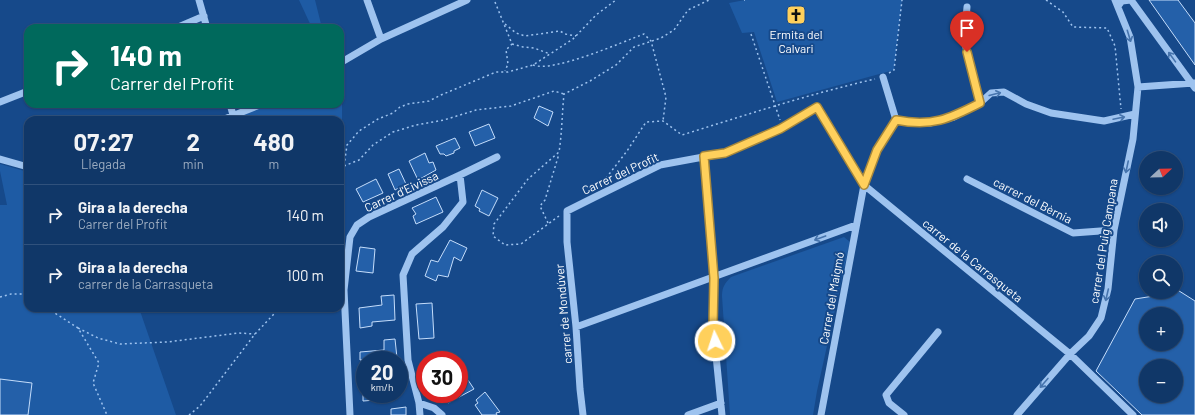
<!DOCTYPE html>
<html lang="es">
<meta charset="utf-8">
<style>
:root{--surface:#103768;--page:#193f6e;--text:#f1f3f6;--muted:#9cacc0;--line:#30517c}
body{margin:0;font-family:Barlow,sans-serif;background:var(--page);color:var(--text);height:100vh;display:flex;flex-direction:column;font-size:15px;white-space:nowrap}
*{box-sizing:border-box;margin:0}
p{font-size:13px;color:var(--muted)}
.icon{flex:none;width:22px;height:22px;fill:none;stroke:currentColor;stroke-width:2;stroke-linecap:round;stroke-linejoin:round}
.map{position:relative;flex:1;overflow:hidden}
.side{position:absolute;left:24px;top:116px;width:320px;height:196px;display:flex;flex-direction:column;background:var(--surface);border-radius:12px;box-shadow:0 1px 3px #0004,0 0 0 1px var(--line)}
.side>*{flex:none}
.guide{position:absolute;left:24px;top:24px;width:320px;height:84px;border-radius:12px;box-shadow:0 1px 3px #0004,0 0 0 1px var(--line);background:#00695c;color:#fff;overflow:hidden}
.needle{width:26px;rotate:68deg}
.fabs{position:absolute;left:1139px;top:151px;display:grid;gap:8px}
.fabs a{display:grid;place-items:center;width:44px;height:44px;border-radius:50%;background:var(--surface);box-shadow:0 1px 3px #0004,0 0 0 1px var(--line);font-size:20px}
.speed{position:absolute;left:356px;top:351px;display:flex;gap:8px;font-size:20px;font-weight:700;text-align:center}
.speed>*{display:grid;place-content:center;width:52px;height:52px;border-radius:50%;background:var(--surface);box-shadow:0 1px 3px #0004,0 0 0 1px var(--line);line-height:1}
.speed small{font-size:10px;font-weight:400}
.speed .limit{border:6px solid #d22;background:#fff;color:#111}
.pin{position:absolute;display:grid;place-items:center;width:34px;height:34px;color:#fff;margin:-41px -17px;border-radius:50% 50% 50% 0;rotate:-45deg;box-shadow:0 0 4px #0007}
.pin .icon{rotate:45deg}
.me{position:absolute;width:44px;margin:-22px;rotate:356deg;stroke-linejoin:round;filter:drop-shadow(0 0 3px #0008)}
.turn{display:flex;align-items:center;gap:14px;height:84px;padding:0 20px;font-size:18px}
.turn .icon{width:52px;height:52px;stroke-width:2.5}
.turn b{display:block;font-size:28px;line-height:34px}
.eta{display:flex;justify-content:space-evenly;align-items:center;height:68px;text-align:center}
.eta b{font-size:24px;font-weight:700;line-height:28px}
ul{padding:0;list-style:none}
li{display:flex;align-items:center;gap:12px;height:60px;padding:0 20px;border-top:1px solid var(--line)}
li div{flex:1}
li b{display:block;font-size:15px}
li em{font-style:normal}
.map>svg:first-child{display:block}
.green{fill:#1e5ba4}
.building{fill:#2460a9;stroke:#c5ddfb;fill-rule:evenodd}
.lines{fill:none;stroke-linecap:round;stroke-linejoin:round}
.path{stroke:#9ec3ef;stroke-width:1.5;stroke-dasharray:2 3;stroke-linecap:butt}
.minor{stroke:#9ec3ef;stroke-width:7}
.oneway{stroke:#4674ad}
.route-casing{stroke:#a6873c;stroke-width:10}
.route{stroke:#ffd05c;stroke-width:7}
.labels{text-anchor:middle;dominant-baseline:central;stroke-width:4;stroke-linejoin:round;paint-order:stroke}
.poi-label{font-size:12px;fill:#fff;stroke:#16498a}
.street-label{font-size:12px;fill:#fff;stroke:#16498a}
</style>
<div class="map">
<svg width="1195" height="415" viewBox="0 0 1195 415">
<rect width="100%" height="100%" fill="#16498a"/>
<path class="green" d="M299 0H315L322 28H312Z
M745 0H902L894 70 777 102 754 32 742 33 729 3Z
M342 71V165L340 166V120H227L264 104H340V72Z
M0 164 28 172V308H139L176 415H0V205H7L0 171Z
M844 237 850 242 817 391 813 415H730L722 296C722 287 725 283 731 277Z"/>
<path class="building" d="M1149 0H1178L1195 23V65Z
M539 106 553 112 548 126 534 118Z
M489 124 495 138 475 146 469 132Z
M455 138 460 148 454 151V153L446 156 444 154H440L436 146Z
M425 153 429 163 433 162 436 170 418 180 409 161Z
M399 169 406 184 395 190 388 174Z
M376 179 383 193 363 202 356 189Z
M482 190 498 198 489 216 479 211 480 209 475 206Z
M436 197 443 212 416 224 413 216 416 214 412 208Z
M450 240 467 248 461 261 454 257 448 277 438 275 436 281 425 276 431 260 438 262Z
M360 247 375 249 373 273 356 271Z
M1176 289 1195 301V415H1142L1096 371 1135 299 1160 295 1162 292H1176ZM1146 314H1176V344H1146ZM1146 366H1176V396H1146Z
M394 295 395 320 372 322V326L360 328 359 308 382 305 381 296Z
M432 303 434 338 419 339 416 304Z
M395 339 397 358 360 360V352L384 350V340Z
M446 352 450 360H428Z
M0 379 32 383 28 415H0Z
M468 380 474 389 448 403 444 394H459V385Z
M485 392 500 412 496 413 497 415H482L475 405 478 403 476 400Z
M363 394H376V400L363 401Z
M406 407V415H391V409Z"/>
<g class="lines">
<path class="path" d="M744 0H745
M1046 0 1063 12 1073 27 1107 28 1115 46 1121 109
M495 2 512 44 506 50 508 64 505 71
M505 24 516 33 525 36 560 31 565 34 576 36
M751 34 780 120
M512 44 523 47 534 48 550 54
M533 65C553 73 622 42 644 34L651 41 666 97 663 121
M889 73 894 70 902 0
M344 166 359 160 373 145 393 132 416 125 444 120 476 110 511 106 554 91 564 94
M340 168 344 166 347 145 359 131 378 119 393 113 400 107 408 104 429 101 441 95 496 72H508L533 65 573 39 596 15 616 0
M600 186 627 151 646 122 663 121 682 135C746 115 809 94 875 79
M559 216 521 244 505 245 493 236 494 224 528 179 559 152C562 133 562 114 564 94L590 81 616 65 634 47 661 38 674 30 688 10 709 0
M548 223 540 206 545 200 559 154
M0 297 11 294H28
M47 308 78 328 99 363 93 383 107 415
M78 328 98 338 120 344 167 342 239 333 255 334
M189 415 200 406 255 334 273 315 278 308"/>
<path class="minor" d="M199 0 207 28
M367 0 381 39
M1131 0 1195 88
M1118 6 1122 1 1131 0
M967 7 964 40 980 103
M176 28 204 16
M340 63 381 39 467 0
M883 77 896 120
M1138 87 1194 83
M0 102 28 91
M230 104 233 115
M222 120 262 104
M704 156 714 278 713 326 722 415
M0 159 28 167
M967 179 1073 233 1114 230
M576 327 856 225
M419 403 434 408 442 415
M350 415 344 290 350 237 357 225 369 217 460 175 497 157
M420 415 419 403 408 360 403 275 412 254 443 227 463 202 460 175
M583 415 580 389 576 327 567 242V211L593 198 660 165 725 153 780 129 817 107 864 185 1070 354 1133 415
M688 415 721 403
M821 415 864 185 877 150 896 120 910 123H930L954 117 980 103 991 93 1004 92 1026 104 1051 113 1104 121 1135 114
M904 415 889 403 886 395 938 332
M1017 415 1070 354 1089 336 1101 318 1108 289 1114 230 1133 139 1138 87 1130 37 1115 0"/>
</g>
<defs><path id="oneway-shaft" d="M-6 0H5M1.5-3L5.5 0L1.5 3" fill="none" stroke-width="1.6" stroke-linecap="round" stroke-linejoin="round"/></defs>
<g class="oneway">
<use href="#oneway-shaft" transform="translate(1129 36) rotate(73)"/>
<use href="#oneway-shaft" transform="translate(1172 57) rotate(-126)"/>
<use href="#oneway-shaft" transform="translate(995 94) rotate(-14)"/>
<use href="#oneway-shaft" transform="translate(1119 118) rotate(-12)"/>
<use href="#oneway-shaft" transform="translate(1127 167) rotate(102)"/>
<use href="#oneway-shaft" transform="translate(820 238) rotate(160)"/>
<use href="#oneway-shaft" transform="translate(1107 295) rotate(103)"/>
<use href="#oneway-shaft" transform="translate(1044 383) rotate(131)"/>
</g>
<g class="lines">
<defs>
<path id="route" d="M715 341 713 326 714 278 704 156 725 153 780 129 817 107 864 185 877 150 896 120C932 127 949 119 980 103L967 52"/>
</defs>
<use href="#route" class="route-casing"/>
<use href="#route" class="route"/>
</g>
<defs>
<symbol id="church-square" viewBox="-11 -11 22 22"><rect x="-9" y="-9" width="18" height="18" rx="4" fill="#ffd05c" stroke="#16498a"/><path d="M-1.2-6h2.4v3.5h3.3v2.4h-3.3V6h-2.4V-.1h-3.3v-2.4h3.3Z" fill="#111"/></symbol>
</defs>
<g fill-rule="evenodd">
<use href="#church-square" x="785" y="4" width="22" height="22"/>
</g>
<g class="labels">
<g class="poi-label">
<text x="796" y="34">Ermita del<tspan x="796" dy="14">Calvari</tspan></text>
</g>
<g class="street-label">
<text transform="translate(620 173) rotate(-25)">Carrer del Profit</text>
<text transform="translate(401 191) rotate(-25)">Carrer d'Eivissa</text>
<text transform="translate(1033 200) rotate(27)">carrer del Bèrnia</text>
<text transform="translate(1103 241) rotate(-81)">carrer del Puig Campana</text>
<text transform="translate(973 260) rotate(39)">carrer de la Carrasqueta</text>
<text transform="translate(831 298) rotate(-80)">Carrer del Maigmó</text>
<text transform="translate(563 314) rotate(-95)">carrer de Mondúver</text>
</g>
</g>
</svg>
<div class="fabs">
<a><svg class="needle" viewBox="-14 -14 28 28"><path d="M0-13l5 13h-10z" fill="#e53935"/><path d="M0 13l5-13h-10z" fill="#9cacc0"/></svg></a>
<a><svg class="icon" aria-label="sound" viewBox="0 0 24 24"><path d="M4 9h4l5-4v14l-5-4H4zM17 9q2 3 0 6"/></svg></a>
<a><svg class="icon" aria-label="search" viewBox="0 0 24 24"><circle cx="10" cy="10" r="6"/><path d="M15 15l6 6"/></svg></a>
<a>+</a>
<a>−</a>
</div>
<div class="speed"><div>20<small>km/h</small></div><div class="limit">30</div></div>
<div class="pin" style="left:967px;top:52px;background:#d93025"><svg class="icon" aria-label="arrive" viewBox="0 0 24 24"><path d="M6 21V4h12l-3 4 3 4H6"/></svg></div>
<svg class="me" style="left:715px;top:341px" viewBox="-20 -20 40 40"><circle r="17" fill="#ffd05c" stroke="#fff" stroke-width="3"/><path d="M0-11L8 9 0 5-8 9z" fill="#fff"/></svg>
<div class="guide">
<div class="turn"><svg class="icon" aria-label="right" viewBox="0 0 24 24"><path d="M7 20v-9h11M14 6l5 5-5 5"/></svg><div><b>140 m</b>Carrer del Profit</div></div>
</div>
<section class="side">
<div class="eta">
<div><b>07:27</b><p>Llegada</p></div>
<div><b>2</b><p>min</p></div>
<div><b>480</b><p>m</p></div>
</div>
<ul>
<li><svg class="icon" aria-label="right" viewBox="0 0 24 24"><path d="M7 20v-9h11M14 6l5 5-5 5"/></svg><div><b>Gira a la derecha</b><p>Carrer del Profit</p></div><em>140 m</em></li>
<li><svg class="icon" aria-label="right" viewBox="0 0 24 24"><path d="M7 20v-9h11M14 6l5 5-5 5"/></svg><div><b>Gira a la derecha</b><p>carrer de la Carrasqueta</p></div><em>100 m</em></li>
</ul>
</section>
</div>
